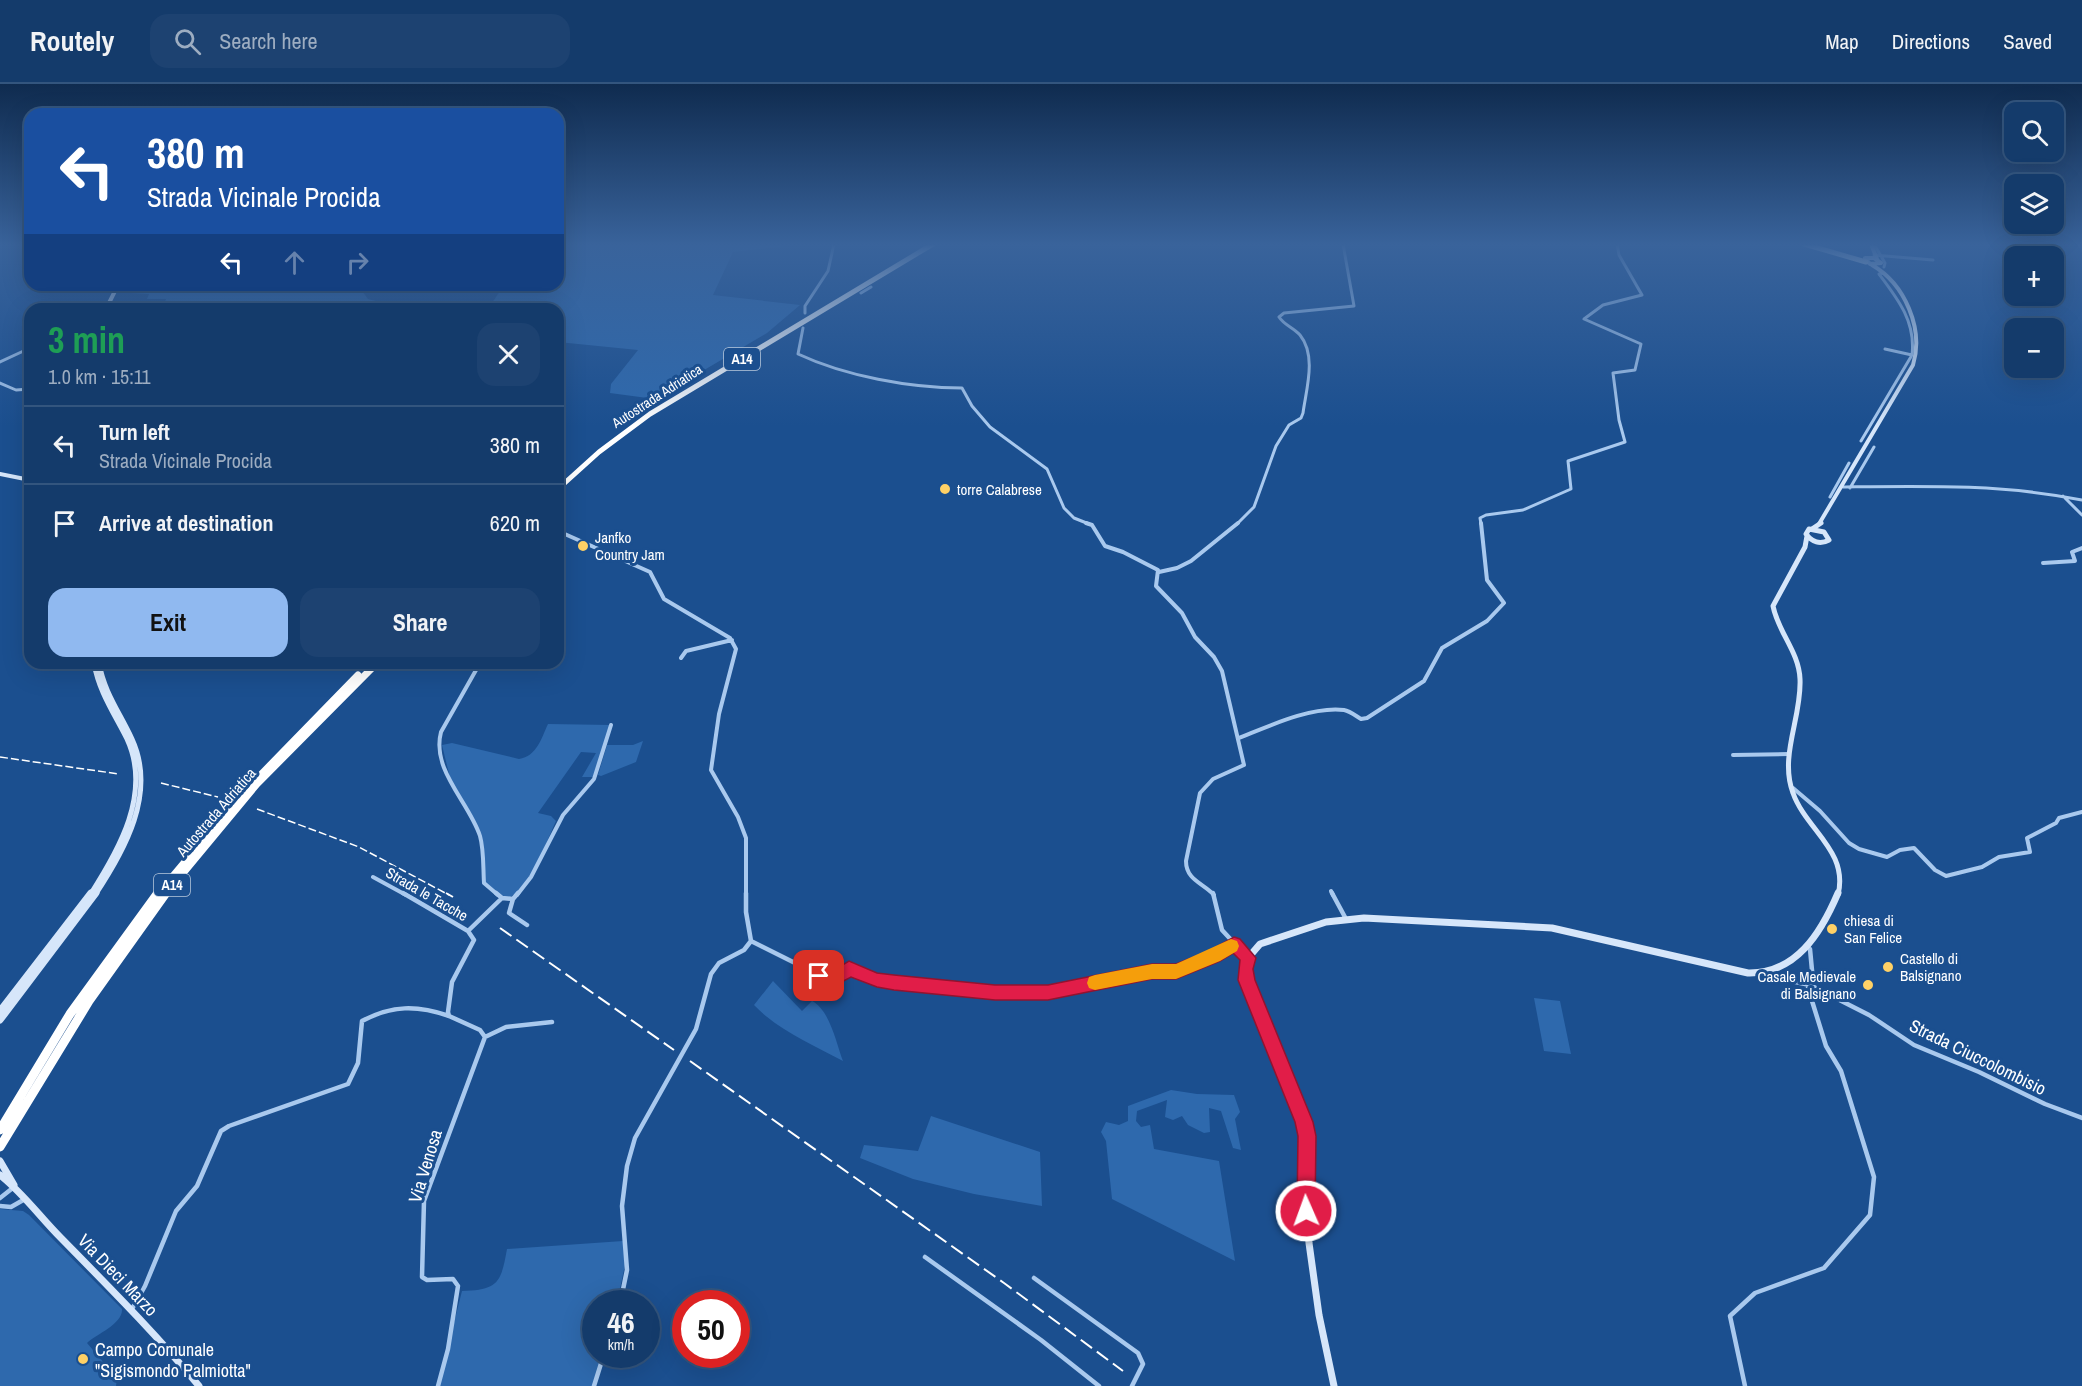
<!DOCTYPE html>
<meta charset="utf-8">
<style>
:root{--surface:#143b6b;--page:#1d4271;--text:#f1f3f6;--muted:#9dadc1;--line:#33557e;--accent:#90b9f0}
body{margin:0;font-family:"Archivo Narrow",sans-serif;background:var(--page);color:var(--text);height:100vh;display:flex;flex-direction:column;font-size:22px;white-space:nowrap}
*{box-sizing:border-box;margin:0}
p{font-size:20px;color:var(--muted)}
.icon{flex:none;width:33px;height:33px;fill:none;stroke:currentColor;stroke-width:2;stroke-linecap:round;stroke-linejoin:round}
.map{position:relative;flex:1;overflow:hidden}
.panel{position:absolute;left:24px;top:219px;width:540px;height:366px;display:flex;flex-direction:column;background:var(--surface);border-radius:18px;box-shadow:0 6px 24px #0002,0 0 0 2px var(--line)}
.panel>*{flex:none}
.top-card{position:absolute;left:24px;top:24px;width:540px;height:183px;border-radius:18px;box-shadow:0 6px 24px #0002,0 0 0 2px var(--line);background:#1a4fa0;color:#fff;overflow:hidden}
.tools{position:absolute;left:2004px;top:18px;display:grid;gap:12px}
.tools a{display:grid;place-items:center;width:60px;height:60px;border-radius:12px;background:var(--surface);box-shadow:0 6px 24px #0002,0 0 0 2px var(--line);font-size:30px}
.speed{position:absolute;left:582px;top:1206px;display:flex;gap:12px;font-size:30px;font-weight:700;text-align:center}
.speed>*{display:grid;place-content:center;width:78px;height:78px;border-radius:50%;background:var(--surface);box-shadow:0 6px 24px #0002,0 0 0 2px var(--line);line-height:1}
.speed small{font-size:15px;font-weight:400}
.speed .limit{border:9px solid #d22;background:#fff;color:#111}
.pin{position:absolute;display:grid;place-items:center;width:51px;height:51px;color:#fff;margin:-26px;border-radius:12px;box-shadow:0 3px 9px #0006}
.me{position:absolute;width:66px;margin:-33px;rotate:358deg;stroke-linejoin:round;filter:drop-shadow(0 0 4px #0008)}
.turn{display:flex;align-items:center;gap:21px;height:126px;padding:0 24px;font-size:27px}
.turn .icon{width:78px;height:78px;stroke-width:2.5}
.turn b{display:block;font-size:42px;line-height:51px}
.lanes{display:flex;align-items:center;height:57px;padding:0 24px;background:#0003;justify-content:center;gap:30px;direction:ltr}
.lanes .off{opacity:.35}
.round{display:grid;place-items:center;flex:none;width:63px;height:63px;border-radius:18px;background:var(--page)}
.summary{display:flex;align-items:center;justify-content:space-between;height:102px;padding:0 24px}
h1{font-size:36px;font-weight:800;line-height:45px;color:#1e9e55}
.primary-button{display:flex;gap:12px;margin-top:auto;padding:12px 24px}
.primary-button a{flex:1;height:69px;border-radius:18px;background:var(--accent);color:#111;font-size:24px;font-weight:800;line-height:69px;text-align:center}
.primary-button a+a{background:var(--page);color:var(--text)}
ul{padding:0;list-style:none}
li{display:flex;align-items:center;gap:18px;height:78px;padding:0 24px;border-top:2px solid var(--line)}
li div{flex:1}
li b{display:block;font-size:22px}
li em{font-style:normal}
header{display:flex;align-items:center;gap:36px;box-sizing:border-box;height:84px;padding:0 30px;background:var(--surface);border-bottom:2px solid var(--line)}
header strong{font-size:28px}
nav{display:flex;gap:33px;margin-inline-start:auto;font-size:21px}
.search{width:420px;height:54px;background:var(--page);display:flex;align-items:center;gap:15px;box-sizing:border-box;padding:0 21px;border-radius:18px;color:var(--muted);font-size:22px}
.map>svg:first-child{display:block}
.green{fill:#2e69ad}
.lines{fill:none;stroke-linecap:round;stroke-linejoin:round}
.street-far2{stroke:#a9c9ee;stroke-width:3}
.street-far1{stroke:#a9c9ee;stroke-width:4}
.street{stroke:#a9c9ee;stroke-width:4.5}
.secondary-far2{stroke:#d6e6fa;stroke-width:4}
.secondary-far1{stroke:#d6e6fa;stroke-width:5}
.secondary{stroke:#d6e6fa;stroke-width:7}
.highway-far2{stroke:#fff;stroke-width:5}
.highway-far1{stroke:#fff;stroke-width:7}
.highway{stroke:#fff;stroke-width:9}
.rail-far1{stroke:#fff;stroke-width:1.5;stroke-dasharray:8 3;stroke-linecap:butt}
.rail{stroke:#fff;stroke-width:2;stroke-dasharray:14 6;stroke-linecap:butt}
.route{fill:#e11d48;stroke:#92132f;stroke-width:1.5}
.slow{fill:#f59e0b}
.poi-dot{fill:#ffd166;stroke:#1b4f8f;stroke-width:2}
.labels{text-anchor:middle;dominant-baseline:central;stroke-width:6;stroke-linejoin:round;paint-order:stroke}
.shield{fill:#1b4f8f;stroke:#bbcadd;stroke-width:1.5}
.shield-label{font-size:14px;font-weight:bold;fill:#fff}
.far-street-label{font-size:14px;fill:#fff;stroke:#1b4f8f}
.poi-label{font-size:15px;fill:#fff;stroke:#1b4f8f;text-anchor:start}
.street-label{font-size:15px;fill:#fff;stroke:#1b4f8f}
.near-street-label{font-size:18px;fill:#fff;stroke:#1b4f8f}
.near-poi-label{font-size:18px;fill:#fff;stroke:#1b4f8f;text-anchor:start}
</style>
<header>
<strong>Routely</strong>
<div class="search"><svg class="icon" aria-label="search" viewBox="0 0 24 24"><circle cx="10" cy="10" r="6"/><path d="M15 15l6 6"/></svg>Search here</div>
<nav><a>Map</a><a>Directions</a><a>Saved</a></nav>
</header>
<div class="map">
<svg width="2082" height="1302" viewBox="0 0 2082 1302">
<rect width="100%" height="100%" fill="#1b4f8f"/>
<path class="green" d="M558 160H804L733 168 713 211 800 221 767 249 655 315 610 309 611 300 638 266 558 258V225H488L504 201H558Z
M140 201H369L362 207 368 215 406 225H163L166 215H147L149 210 130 209Z
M548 640 611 641 593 693H582L596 669 581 668 538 729 551 732 556 737C546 759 530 805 507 815L486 803 480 752 452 702 442 661 452 659 519 675C537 672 541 655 548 640Z
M643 657 636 678 601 692 598 691 607 661H633Z
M773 897 802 927 812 917C830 926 836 959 843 977 811 960 778 946 754 921Z
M1534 914 1560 917 1571 970 1544 967Z
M1171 1006 1197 1010 1234 1011 1240 1028 1235 1035 1241 1066 1233 1064 1221 1027 1209 1024 1210 1048 1204 1049 1188 1041 1182 1032 1173 1036 1165 1033 1167 1016 1137 1027 1136 1037 1141 1043 1150 1041 1154 1065 1219 1077 1235 1177 1112 1115 1106 1057 1101 1048 1106 1038 1119 1041 1128 1037V1022Z
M931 1032 1040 1068 1042 1122 974 1110 913 1095 860 1074 864 1061 918 1067Z
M0 1125 23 1127 29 1131 122 1225C123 1240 97 1250 87 1259L117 1294 116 1302H0Z
M623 1157 625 1181 617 1219 596 1220V1270L602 1271 594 1302H438L462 1207C498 1206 501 1199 507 1165Z"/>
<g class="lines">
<path class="street-far2" d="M1874 160 1885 179 1884 183
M1874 171 1933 176
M1883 189 1879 190C1898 215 1916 238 1912 271L1885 265
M861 209 871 203
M805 229V222L828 187 834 160
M803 244 798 270C845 292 910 304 962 304L972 322 990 343 1047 385 1064 424 1074 434 1089 440
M0 278 30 264
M0 299 16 306 30 305
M1861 357 1912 271
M1843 403C1923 402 2003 400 2082 416
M1850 404 1874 363
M2063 412 2082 431
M1830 413 1849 379
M1237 440 1254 423 1276 362 1289 341 1301 334 1303 329C1306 306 1317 272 1300 251 1294 244 1284 241 1279 233L1284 229 1354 222 1343 160
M1481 440 1480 434 1486 431 1523 426 1571 405 1568 377 1625 358 1619 336 1613 289 1635 286 1641 260 1584 235 1603 221 1642 211 1619 171 1617 160"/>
<path class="street-far1" d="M1086 439 1092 441 1105 462 1123 468 1158 486 1156 502 1182 529 1195 553 1214 573 1222 587 1244 681 1213 695 1200 709 1186 777C1186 796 1203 799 1214 811
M558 447 650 488 664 515 730 554 736 565 719 630 711 686 738 733 746 754V811
M2043 479 2075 477 2072 468 2082 464
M1159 488 1177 484 1191 477 1238 439
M681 574 686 567 732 556
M480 579 441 648C431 686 469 718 480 752 484 766 483 784 484 799L498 811
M1239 654C1269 642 1312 622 1344 626 1350 627 1356 632 1361 635L1367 634 1424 597 1442 564 1487 537 1504 519 1487 496 1481 439
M1733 671 1789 670
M1793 704 1820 727 1849 759 1859 765 1887 773 1900 766 1914 764 1935 786 1946 792 1982 783 1999 773 2030 768 2027 754 2056 739 2059 734 2082 728
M373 793 406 811
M1331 807 1333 811
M517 811 531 793 563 731 594 695 611 641"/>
<path class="street" d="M403 809 468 847 502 814
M496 809 502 814 513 815
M518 809 513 815 509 829 527 841
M1213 809 1222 846 1248 874
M1332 809 1346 835
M751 857 829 896 849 885 877 896 894 898 995 908H1048L1152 888 1176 887 1214 872 1234 860
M1767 889 1771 893 1810 901 1869 931 1914 961 1979 988 2045 1020 2082 1034
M485 953 506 943 552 938
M0 1114 14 1103
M0 1122 11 1123 25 1115
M925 1173 1041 1256 1099 1302
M1034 1194 1138 1269 1143 1280 1132 1302
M620 1220 627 1186 622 1122 627 1082 635 1054 696 945 711 890 719 879 744 866 751 857 746 828V809
M132 1225 145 1202 176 1127 197 1102 221 1047 229 1042 348 1000 358 979 362 937C392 921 417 921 449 932
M438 1302 448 1265 458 1202 453 1195 427 1196 422 1193 424 1117 485 953 480 946 449 932 448 928 452 898 474 856 468 847
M594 1302 604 1270
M1745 1302 1730 1232 1755 1209 1824 1184 1870 1131 1874 1093 1841 987 1826 962 1808 904 1813 897 1810 865 1807 862"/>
<path class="secondary-far2" d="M1871 160 1877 175
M1865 174H1874L1881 179 1870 180Z
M106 225 118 201
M0 390 30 396
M30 422 26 428 30 438
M1819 440 1913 281C1924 245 1905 200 1872 181"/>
<path class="secondary-far1" d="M1809 445 1824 448 1829 456C1820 461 1812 458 1806 450Z
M1812 445 1821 439
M1807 452 1805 463 1773 522C1778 548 1799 568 1800 595 1802 633 1779 672 1793 709 1806 746 1849 767 1838 811
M90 811C119 766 152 709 127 655 114 629 99 608 94 579
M95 811C125 766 157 709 132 655 120 629 104 608 99 579"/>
<path class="secondary" d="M0 927 91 809
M0 936 96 809
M0 1077 14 1101
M0 1091C23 1109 40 1133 61 1154 108 1202 156 1250 199 1302
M1334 1302 1319 1231 1309 1159 1305 1111 1306 1065 1304 1038 1247 896 1245 885 1248 874 1260 860 1326 838 1364 834 1552 844 1748 889C1796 890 1821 849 1838 809"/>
<path class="highway-far2" d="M1804 160 1866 178
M558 405 599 368 650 330 933 160"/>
<path class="highway-far1" d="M157 811 241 711 358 591
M165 811 257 700 377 579"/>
<path class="highway" d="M0 1046 70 930 158 809
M0 1063 89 917 166 809"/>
<path class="rail-far1" d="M0 673 119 690
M161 699 218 713
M257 725 359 763 449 811"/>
<path class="rail" d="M446 809 453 813
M500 844 674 966
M690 977 1004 1199 1123 1287"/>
</g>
<linearGradient id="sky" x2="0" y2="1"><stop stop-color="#0f2b4f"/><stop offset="0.47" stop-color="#39639b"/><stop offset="1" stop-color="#39639b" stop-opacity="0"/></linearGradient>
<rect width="2082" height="342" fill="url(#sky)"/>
<path class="route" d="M1234 853 1240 855 1256 874 1253 885 1255 896 1313 1038 1316 1052 1315 1127 1313 1133 1306 1136 1300 1133 1297 1127 1298 1052 1295 1038 1238 896 1240 876 1233 869 1220 877 1176 895H1152L1048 916H995L894 906 877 903 851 893 832 903 813 897 811 892 813 886 819 884 831 888 849 877 877 889 894 891 995 901H1048L1152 880H1176L1209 867Z"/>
<path class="slow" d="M1231 855 1237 857 1239 862 1237 867 1220 877 1176 895H1152L1095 906 1089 904 1087 899 1089 893 1095 891 1152 880H1176Z"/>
<g class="poi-dot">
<circle cx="945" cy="405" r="6"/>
<circle cx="583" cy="462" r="6"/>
<circle cx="1832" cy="845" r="6"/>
<circle cx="1888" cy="883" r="6"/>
<circle cx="1868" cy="901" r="6"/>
<circle cx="83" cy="1275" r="6"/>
</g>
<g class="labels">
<g class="shield">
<rect x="724" y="264" width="36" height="22" rx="4.5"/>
<rect x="154" y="790" width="36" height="22" rx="4.5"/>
</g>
<g class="shield-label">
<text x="742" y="275">A14</text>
<text x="172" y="801">A14</text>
</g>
<g class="far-street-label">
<text transform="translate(657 312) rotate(-33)">Autostrada Adriatica</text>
</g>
<g class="poi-label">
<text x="957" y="405">torre Calabrese</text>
<text x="595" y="453">Janfko<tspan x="595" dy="17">Country Jam</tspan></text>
<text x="1844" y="836">chiesa di<tspan x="1844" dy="17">San Felice</tspan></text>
<text x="1900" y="874">Castello di<tspan x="1900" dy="17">Balsignano</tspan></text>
<text x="1856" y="892" text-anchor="end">Casale Medievale<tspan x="1856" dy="17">di Balsignano</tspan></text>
</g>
<g class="street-label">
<text transform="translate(216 728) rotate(-49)">Autostrada Adriatica</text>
<text transform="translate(427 810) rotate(30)">Strada le Tacche</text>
</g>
<g class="near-street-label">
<text transform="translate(1978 973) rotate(26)">Strada Ciuccolombisio</text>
<text transform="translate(425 1082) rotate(-73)">Via Venosa</text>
<text transform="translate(118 1191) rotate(46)">Via Dieci Marzo</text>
</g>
<g class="near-poi-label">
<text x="95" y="1265">Campo Comunale<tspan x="95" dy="21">"Sigismondo Palmiotta"</tspan></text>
</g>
</g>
</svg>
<div class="tools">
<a><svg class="icon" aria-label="search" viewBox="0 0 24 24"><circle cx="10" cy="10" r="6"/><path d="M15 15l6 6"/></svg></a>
<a><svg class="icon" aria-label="layers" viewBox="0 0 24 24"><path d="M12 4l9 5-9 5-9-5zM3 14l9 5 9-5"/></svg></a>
<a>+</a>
<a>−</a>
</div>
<div class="speed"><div>46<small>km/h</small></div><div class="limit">50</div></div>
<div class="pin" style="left:819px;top:892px;background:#d93025"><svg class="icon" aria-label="arrive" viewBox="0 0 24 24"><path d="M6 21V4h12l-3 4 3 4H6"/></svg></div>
<svg class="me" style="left:1306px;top:1127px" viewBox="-20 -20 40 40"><circle r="17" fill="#e11d48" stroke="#fff" stroke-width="3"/><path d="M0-11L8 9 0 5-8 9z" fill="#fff"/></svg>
<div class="top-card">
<div class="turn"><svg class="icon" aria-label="left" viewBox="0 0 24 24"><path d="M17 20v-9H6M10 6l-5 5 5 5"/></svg><div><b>380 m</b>Strada Vicinale Procida</div></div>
<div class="lanes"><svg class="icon" aria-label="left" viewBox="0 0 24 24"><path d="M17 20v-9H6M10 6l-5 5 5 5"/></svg><svg class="icon off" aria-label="ahead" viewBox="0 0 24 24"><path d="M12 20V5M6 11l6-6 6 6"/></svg><svg class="icon off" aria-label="right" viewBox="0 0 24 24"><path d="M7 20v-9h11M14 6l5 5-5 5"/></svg></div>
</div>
<section class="panel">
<div class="summary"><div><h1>3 min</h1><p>1.0 km · 15:11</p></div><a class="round"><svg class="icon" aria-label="close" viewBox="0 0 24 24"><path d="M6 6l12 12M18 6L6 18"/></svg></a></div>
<ul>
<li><svg class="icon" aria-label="left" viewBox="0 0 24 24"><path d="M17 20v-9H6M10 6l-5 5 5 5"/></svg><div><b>Turn left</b><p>Strada Vicinale Procida</p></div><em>380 m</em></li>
<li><svg class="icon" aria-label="arrive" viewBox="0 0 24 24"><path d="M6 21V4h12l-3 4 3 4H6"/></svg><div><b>Arrive at destination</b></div><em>620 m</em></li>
</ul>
<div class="primary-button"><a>Exit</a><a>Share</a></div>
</section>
</div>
